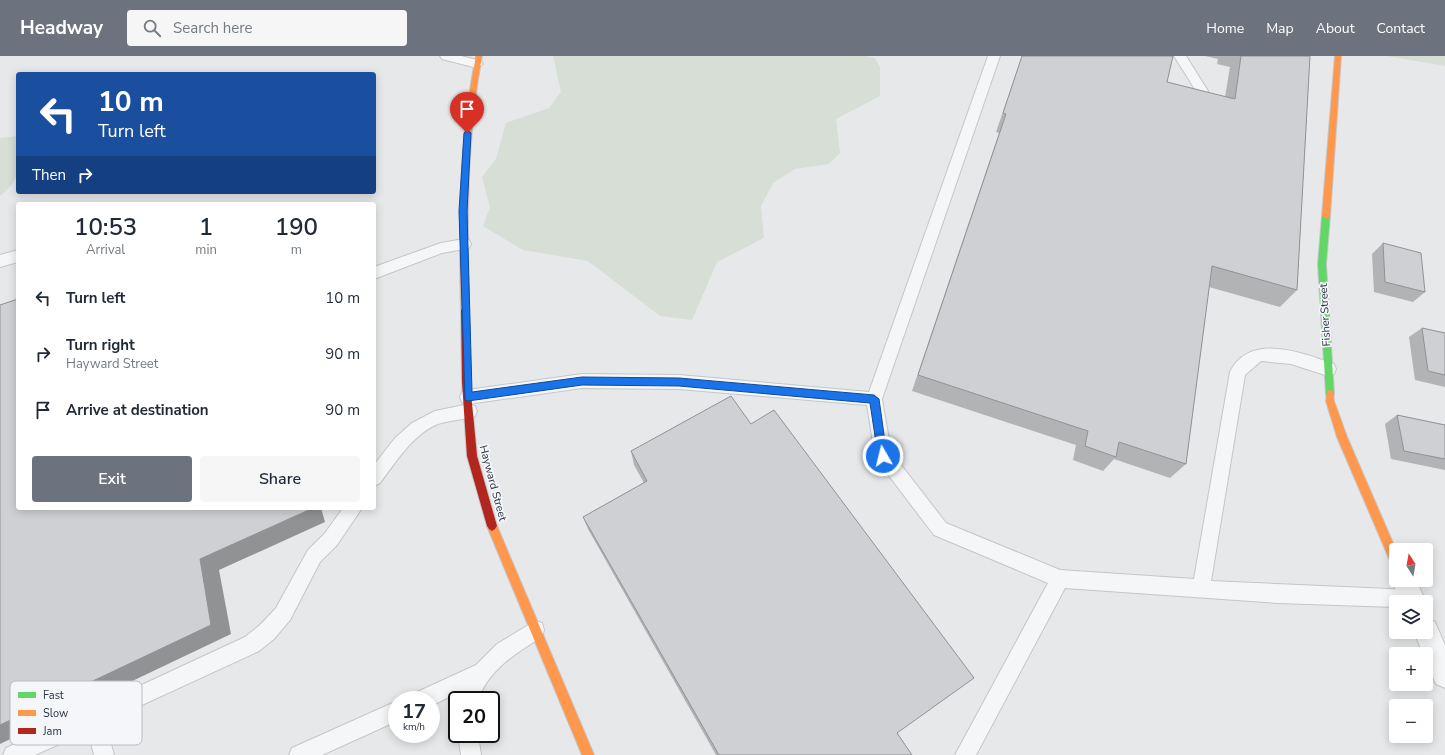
<!DOCTYPE html>
<meta charset="utf-8">
<style>
:root{--surface:#fff;--page:#f6f6f7;--text:#1f2937;--muted:#747a83;--accent:#6c737f}
body{margin:0;font-family:"Nunito Sans",sans-serif;background:var(--page);color:var(--text);height:100vh;display:flex;flex-direction:column;font-size:15px;white-space:nowrap}
*{box-sizing:border-box;margin:0}
p{font-size:13px;color:var(--muted)}
.icon{flex:none;width:22px;height:22px;fill:none;stroke:currentColor;stroke-width:2;stroke-linecap:round;stroke-linejoin:round}
.map{position:relative;flex:1;overflow:hidden}
.panel{position:absolute;left:16px;top:146px;width:360px;height:308px;display:flex;flex-direction:column;background:var(--surface);border-radius:4px;box-shadow:0 2px 10px #0003}
.panel>*{flex:none}
.top-card{position:absolute;left:16px;top:16px;width:360px;height:122px;border-radius:4px;box-shadow:0 2px 10px #0003;background:#1a4fa0;color:#fff;overflow:hidden}
.needle{width:26px;rotate:349deg}
.tools{position:absolute;left:1389px;top:487px;display:grid;gap:8px}
.tools a{display:grid;place-items:center;width:44px;height:44px;border-radius:4px;background:var(--surface);box-shadow:0 2px 10px #0003;font-size:20px}
.speed{position:absolute;left:388px;top:635px;display:flex;gap:8px;font-size:20px;font-weight:700;text-align:center}
.speed>*{display:grid;place-content:center;width:52px;height:52px;border-radius:50%;background:var(--surface);box-shadow:0 2px 10px #0003;line-height:1}
.speed small{font-size:10px;font-weight:400}
.speed .limit{border:2px solid #111;border-radius:6px;background:#fff;color:#111}
.pin{position:absolute;display:grid;place-items:center;width:34px;height:34px;color:#fff;margin:-41px -17px;border-radius:50% 50% 50% 0;rotate:-45deg;box-shadow:0 0 4px #0007}
.pin .icon{rotate:45deg}
.me{position:absolute;width:44px;margin:-22px;rotate:352deg;stroke-linejoin:round;filter:drop-shadow(0 0 3px #0008)}
.turn{display:flex;align-items:center;gap:14px;height:84px;padding:0 16px;font-size:18px}
.turn .icon{width:52px;height:52px;stroke-width:2.5}
.turn b{display:block;font-size:28px;line-height:34px}
.then{display:flex;align-items:center;height:38px;padding:0 16px;background:#0003;gap:8px;font-size:15px}
.eta{display:flex;justify-content:space-evenly;align-items:center;height:68px;text-align:center}
.eta b{font-size:24px;font-weight:600;line-height:28px}
.primary-button{display:flex;gap:8px;margin-top:auto;padding:8px 16px}
.primary-button a{flex:1;height:46px;border-radius:4px;background:var(--accent);color:#fff;font-size:16px;font-weight:600;line-height:46px;text-align:center}
.primary-button a+a{background:var(--page);color:var(--text)}
ul{padding:0;list-style:none}
li{display:flex;align-items:center;gap:12px;height:56px;padding:0 16px}
li div{flex:1}
li b{display:block;font-size:15px}
li em{font-style:normal}
header{display:flex;align-items:center;gap:24px;box-sizing:border-box;height:56px;padding:0 20px;background:var(--accent);color:#fff}
header strong{font-size:19px}
nav{display:flex;gap:22px;margin-inline-start:auto;font-size:14px}
.search{width:280px;height:36px;background:var(--page);display:flex;align-items:center;gap:10px;box-sizing:border-box;padding:0 14px;border-radius:4px;color:var(--muted);font-size:15px}
.map>svg:first-child{display:block}
.green{fill:#d6ded6}
.lines{fill:none;stroke-linecap:round;stroke-linejoin:round}
.lane-casing{stroke:#c4c6c8;stroke-width:2}
.street-casing{stroke:#c4c6c8;stroke-width:2}
.fast-casing{stroke:#c4c6c8;stroke-width:2}
.slow-casing{stroke:#c4c6c8;stroke-width:2}
.jam-casing{stroke:#c4c6c8;stroke-width:2}
.lane{fill:#f5f6f7;fill-rule:evenodd}
.street{fill:#f5f6f7;fill-rule:evenodd}
.fast{fill:#63d668;fill-rule:evenodd}
.slow{fill:#ff974d;fill-rule:evenodd}
.jam{fill:#b3261e;fill-rule:evenodd}
.wall{fill:#b1b3b5}
.shaded-wall{fill:#909294}
.building{fill:#ced0d3;stroke:#909294}
.route{fill:#1a73e8;stroke:#114b97}
.labels{text-anchor:middle;dominant-baseline:central;stroke-width:3.5;stroke-linejoin:round;paint-order:stroke}
.street-label{font-size:11px;fill:#2b3445;stroke:#f4f6f9}
.key{fill:#f4f6f9;stroke:#b8bcc3;stroke-width:1}
.key-label{font-size:11px;fill:#2b3445}
</style>
<header>
<strong>Headway</strong>
<div class="search"><svg class="icon" aria-label="search" viewBox="0 0 24 24"><circle cx="10" cy="10" r="6"/><path d="M15 15l6 6"/></svg>Search here</div>
<nav><a>Home</a><a>Map</a><a>About</a><a>Contact</a></nav>
</header>
<div class="map">
<svg width="1445" height="699" viewBox="0 0 1445 699">
<rect width="100%" height="100%" fill="#e6e8ea"/>
<path class="green" d="M553 0H866L875 2 880 11V40L836 63 840 97 829 108 795 113 773 127 761 150 764 182 717 206 692 264 660 260 588 205 523 194 483 170 490 151 482 121 496 103 506 67 549 52 561 36Z
M1387 0H1445V10Z
M18 80C18 106 24 123 0 140V82Z"/>
<g class="lines">
<defs>
<path id="lane" d="M440 0H461L481 5 483 8 477 12 442 3Z
M988 0H1000L882 343 891 396 946 467 1060 514 1194 523 1230 316C1250 276 1302 297 1334 308L1336 313 1334 318 1328 320 1291 308 1261 305 1245 319 1211 525 1412 534 1418 537 1421 543 1420 546H1396V551L1278 547 1065 532 976 699H955L1048 527 934 479 877 404 875 399 867 349 679 333 582 332 468 348 462 346 460 341 462 336 468 334 582 318 679 319 869 336Z
M1174 0H1186L1208 35 1206 38H1198Z
M464 183 469 184 471 188 469 192 442 197 374 223V211L441 187Z
M18 194V206L0 211V199Z
M469 348 475 350 477 355 475 360C463 364 450 364 438 368 413 378 396 406 380 427L374 430V409L395 382 412 367 435 355Z
M343 452H362L337 489 320 506 290 564 274 583 259 595 105 666 114 699H94L88 675 35 699H3L6 692 245 581 260 569 276 552 308 494 325 477Z
M535 565 542 567 544 574 542 581C516 597 488 614 478 644H458L461 635 431 650V644H412L415 637 476 609 497 588Z
M397 645V665L322 699H289L292 692Z
M458 678H478L481 699H461Z"/>
<path id="street" d="M1396 515V524H1416L1426 546H1400L1392 524Z
M1426 562 1435 566 1445 589V632L1436 628 1426 605V598H1423L1414 576H1426Z"/>
<path id="fast" d="M1326 157 1330 160 1326 208 1334 338 1333 341H1327L1326 338 1318 208 1322 160Z"/>
<path id="slow" d="M476 0H482C466 84 467 168 469 254L465 257 461 254C459 168 459 84 476 0Z
M1335 0H1341L1330 160 1326 163 1322 160Z
M1330 334 1333 335 1334 345 1347 381 1396 494V511L1392 509 1337 381 1326 345 1327 335Z
M492 465 495 467 497 470 594 699H582L487 470 489 467Z"/>
<path id="jam" d="M465 251 469 254 470 326 477 400 497 470 495 473 492 475 489 473 487 470 467 400 462 326 461 254Z"/>
</defs>
<use href="#lane" class="lane-casing"/>
<use href="#street" class="street-casing"/>
<use href="#fast" class="fast-casing"/>
<use href="#slow" class="slow-casing"/>
<use href="#jam" class="jam-casing"/>
<use href="#lane" class="lane"/>
<use href="#street" class="street"/>
<use href="#fast" class="fast"/>
<use href="#slow" class="slow"/>
<use href="#jam" class="jam"/>
</g>
<path class="wall" d="M1022 0H1173L1167 26 1225 41 1230 11 1217 8 1218 3 1205 0H1310L1297 234 1280 251 1209 231 1186 408 1170 422 1114 403 1103 415 1073 404 1076 389 912 335 999 77 996 76Z
M1383 187 1425 236 1413 246 1374 236 1372 198Z
M1422 272 1445 277V331L1415 324 1409 281Z
M1397 359 1445 369V414L1391 403 1385 368Z
M631 395 897 677 912 699H716L588 473 583 461 644 427 634 409Z"/>
<path class="shaded-wall" d="M310 452H321L325 466 219 514 231 578 0 688V669L200 503Z"/>
<path class="building" d="M1022 0H1173L1167 26 1235 43 1241 0H1310L1297 234 1212 210 1186 408 1119 386 1116 401 1085 390 1088 375 918 319 1006 58 1003 57Z
M1383 187 1421 197 1425 236 1385 226Z
M18 243V452H310L311 453 200 503 211 569 0 669V249Z
M1422 272 1445 277V319L1428 315Z
M731 340 751 368 774 354 974 622 897 677 912 699H719L583 461 647 425 631 395Z
M1397 359 1445 369V403L1404 395Z"/>
<path class="route" d="M467 74 471 77 467 155 472 336 582 321 679 322 874 339 879 343 887 400 886 402 883 404 878 400 870 347 679 330 582 329 468 345 465 344 459 155 464 77Z"/>
<g class="labels">
<g class="street-label">
<text transform="translate(1325 259) rotate(-93)">Fisher Street</text>
<text transform="translate(493 427) rotate(75)">Hayward Street</text>
</g>
</g>
<rect x="10" y="625" width="132" height="64" rx="6" class="key"/>
<rect x="18" y="636" width="18" height="6" fill="#63d668"/>
<rect x="18" y="654" width="18" height="6" fill="#ff974d"/>
<rect x="18" y="672" width="18" height="6" fill="#b3261e"/>
<g class="key-label">
<text x="43" y="643">Fast</text>
<text x="43" y="661">Slow</text>
<text x="43" y="679">Jam</text>
</g>
</svg>
<div class="tools">
<a><svg class="needle" viewBox="-14 -14 28 28"><path d="M0-13l5 13h-10z" fill="#e53935"/><path d="M0 13l5-13h-10z" fill="#747a83"/></svg></a>
<a><svg class="icon" aria-label="layers" viewBox="0 0 24 24"><path d="M12 4l9 5-9 5-9-5zM3 14l9 5 9-5"/></svg></a>
<a>+</a>
<a>−</a>
</div>
<div class="speed"><div>17<small>km/h</small></div><div class="limit">20</div></div>
<div class="pin" style="left:467px;top:77px;background:#d93025"><svg class="icon" aria-label="arrive" viewBox="0 0 24 24"><path d="M6 21V4h12l-3 4 3 4H6"/></svg></div>
<svg class="me" style="left:883px;top:400px" viewBox="-20 -20 40 40"><circle r="17" fill="#1a73e8" stroke="#fff" stroke-width="3"/><path d="M0-11L8 9 0 5-8 9z" fill="#fff"/></svg>
<div class="top-card">
<div class="turn"><svg class="icon" aria-label="left" viewBox="0 0 24 24"><path d="M17 20v-9H6M10 6l-5 5 5 5"/></svg><div><b>10 m</b>Turn left</div></div>
<div class="then">Then<svg class="icon" aria-label="right" viewBox="0 0 24 24"><path d="M7 20v-9h11M14 6l5 5-5 5"/></svg></div>
</div>
<section class="panel">
<div class="eta">
<div><b>10:53</b><p>Arrival</p></div>
<div><b>1</b><p>min</p></div>
<div><b>190</b><p>m</p></div>
</div>
<ul>
<li><svg class="icon" aria-label="left" viewBox="0 0 24 24"><path d="M17 20v-9H6M10 6l-5 5 5 5"/></svg><div><b>Turn left</b></div><em>10 m</em></li>
<li><svg class="icon" aria-label="right" viewBox="0 0 24 24"><path d="M7 20v-9h11M14 6l5 5-5 5"/></svg><div><b>Turn right</b><p>Hayward Street</p></div><em>90 m</em></li>
<li><svg class="icon" aria-label="arrive" viewBox="0 0 24 24"><path d="M6 21V4h12l-3 4 3 4H6"/></svg><div><b>Arrive at destination</b></div><em>90 m</em></li>
</ul>
<div class="primary-button"><a>Exit</a><a>Share</a></div>
</section>
</div>
